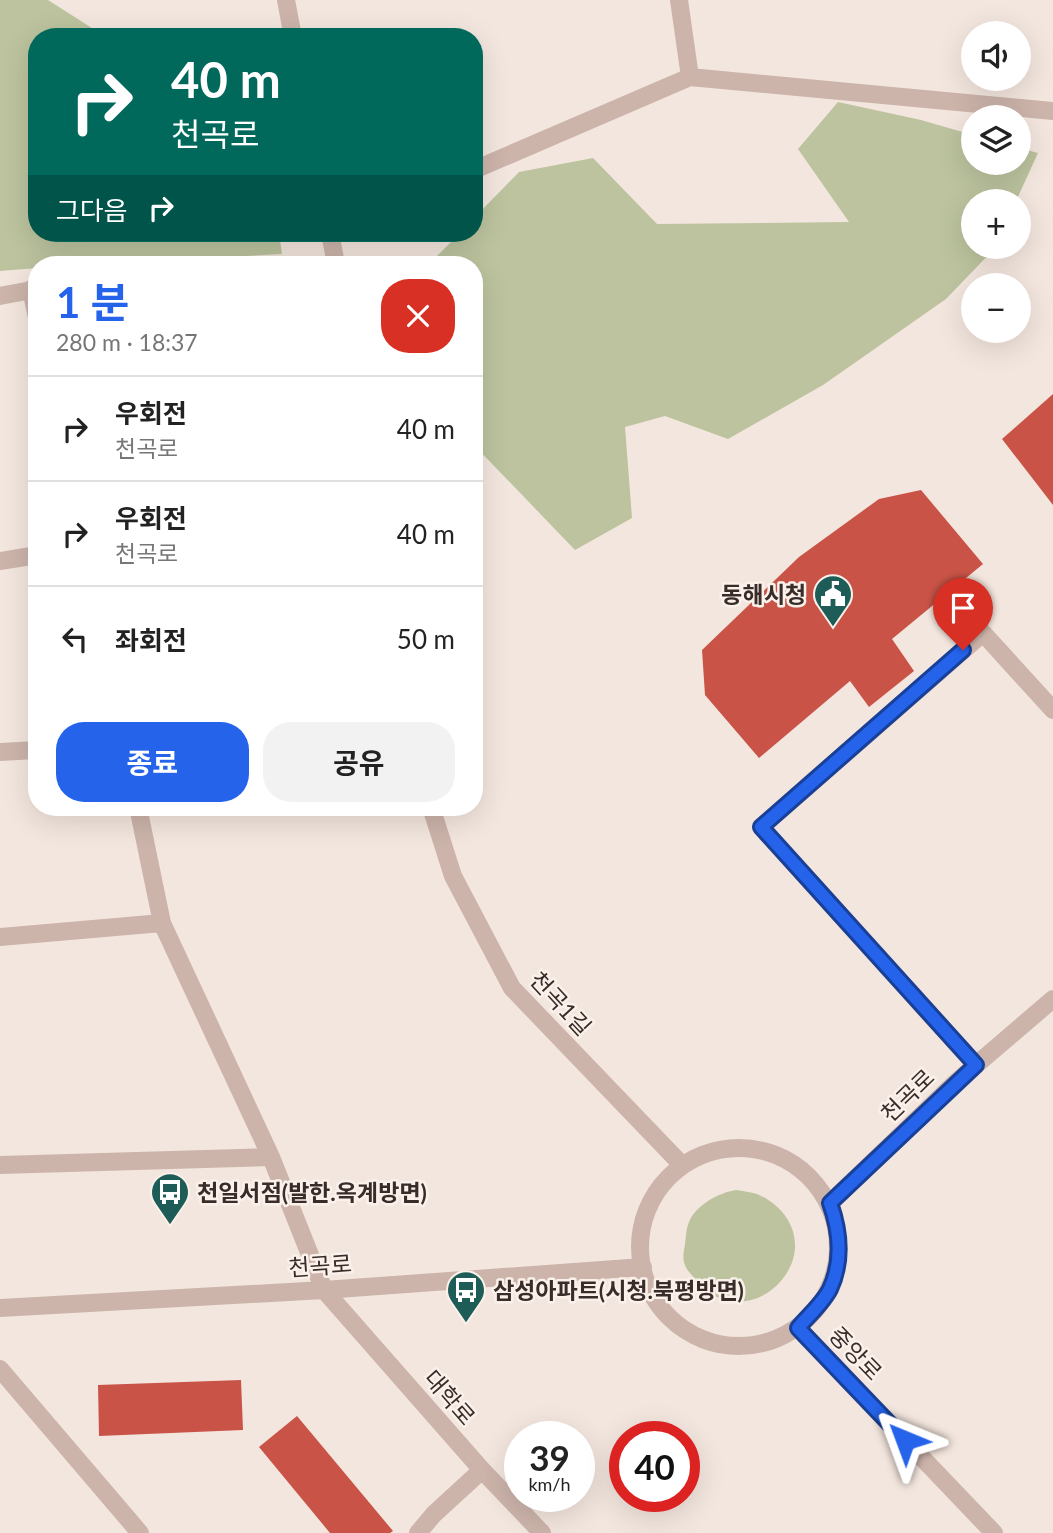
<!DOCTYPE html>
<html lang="ko">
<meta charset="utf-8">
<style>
:root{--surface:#fff;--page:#f2f2f2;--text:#222;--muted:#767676;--line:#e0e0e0;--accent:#2563eb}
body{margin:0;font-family:Lato,"Noto Sans KR",sans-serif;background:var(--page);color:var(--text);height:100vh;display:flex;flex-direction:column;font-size:26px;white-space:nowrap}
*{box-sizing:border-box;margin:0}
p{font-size:23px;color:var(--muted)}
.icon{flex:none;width:38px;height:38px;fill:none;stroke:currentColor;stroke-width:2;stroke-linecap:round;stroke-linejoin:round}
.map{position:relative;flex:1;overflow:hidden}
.drawer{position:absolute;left:28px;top:256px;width:455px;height:560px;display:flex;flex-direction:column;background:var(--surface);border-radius:28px;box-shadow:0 7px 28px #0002}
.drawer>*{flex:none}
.guide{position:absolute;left:28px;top:28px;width:455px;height:214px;border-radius:28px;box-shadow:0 7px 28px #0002;background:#00695c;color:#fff;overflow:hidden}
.controls{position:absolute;left:961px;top:21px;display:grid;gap:14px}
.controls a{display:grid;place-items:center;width:70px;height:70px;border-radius:50%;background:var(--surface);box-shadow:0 7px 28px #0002;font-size:35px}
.speed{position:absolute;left:504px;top:1421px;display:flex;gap:14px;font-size:35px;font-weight:700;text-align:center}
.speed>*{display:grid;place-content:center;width:91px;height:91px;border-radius:50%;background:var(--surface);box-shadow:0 7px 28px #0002;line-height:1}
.speed small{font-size:18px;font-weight:400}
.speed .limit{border:10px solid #d22;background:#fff;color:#111}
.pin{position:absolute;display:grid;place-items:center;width:60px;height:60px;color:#fff;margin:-72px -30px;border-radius:50% 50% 50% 0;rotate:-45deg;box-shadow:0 0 7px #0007}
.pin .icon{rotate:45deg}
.me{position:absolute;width:77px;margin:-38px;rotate:316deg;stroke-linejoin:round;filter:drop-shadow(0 0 5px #0008)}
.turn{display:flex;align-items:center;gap:24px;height:147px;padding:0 28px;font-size:32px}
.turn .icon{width:91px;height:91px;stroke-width:2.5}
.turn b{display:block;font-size:49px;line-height:60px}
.then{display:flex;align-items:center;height:66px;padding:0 28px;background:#0003;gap:14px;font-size:26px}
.round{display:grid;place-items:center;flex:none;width:74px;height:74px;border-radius:28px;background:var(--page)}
.summary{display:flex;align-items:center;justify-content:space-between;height:119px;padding:0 28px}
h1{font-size:42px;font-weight:700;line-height:52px;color:var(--accent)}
.primary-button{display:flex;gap:14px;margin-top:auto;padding:14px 28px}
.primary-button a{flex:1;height:80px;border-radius:28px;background:var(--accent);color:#fff;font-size:28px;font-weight:700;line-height:80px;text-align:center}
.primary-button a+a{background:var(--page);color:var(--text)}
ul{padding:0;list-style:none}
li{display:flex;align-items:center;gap:21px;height:105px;padding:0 28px;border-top:2px solid var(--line)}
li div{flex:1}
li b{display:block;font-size:26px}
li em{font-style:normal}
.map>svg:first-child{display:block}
.green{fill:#bcc39e}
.building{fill:#c95347}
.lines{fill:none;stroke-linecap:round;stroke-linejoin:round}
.minor{stroke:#ccb4aa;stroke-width:18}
.route-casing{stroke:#184099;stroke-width:18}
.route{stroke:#2563eb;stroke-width:12}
.labels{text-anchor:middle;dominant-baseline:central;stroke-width:5;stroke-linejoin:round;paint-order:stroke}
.poi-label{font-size:23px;font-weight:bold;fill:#392c29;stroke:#fbf1eb;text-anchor:start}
.street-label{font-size:23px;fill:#392c29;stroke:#fbf1eb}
</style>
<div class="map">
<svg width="1053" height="1533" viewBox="0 0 1053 1533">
<rect width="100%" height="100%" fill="#f3e6de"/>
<path class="green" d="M0 0H48L106 37H37V233H279L282 254 98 264H37V268L0 271Z
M838 102 921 120 973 135V163H1018L1019 148 1038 153 1016 201H973V247L995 248 946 299 823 385 728 439 665 416 625 427 632 518 575 550 474 445V264H429L460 233H474V218L519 172 593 158 657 224 849 222 798 149Z
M736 1190C743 1191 751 1192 757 1194 794 1210 808 1249 781 1281 757 1309 716 1309 694 1278 691 1274 686 1269 685 1265 682 1259 684 1250 685 1244 686 1237 686 1229 689 1222 696 1205 718 1193 736 1190Z"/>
<path class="building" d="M1053 394V505L1002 439Z
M921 490 983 564 892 639 914 671 869 707 850 681 759 758 705 695 702 650 799 557 879 499Z
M241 1380 243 1430 99 1436 98 1385Z
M297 1416 393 1531 390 1533H330L259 1447Z"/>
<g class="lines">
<path class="minor" d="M286 0 293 37
M679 0 690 77
M474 170 690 77 1053 111
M330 233 336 264
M31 289 37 318
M0 296 37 289
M0 561 37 555
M0 752 37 750
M138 807 162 923 271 1157 324 1290 482 1470 542 1533
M431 807 453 876 512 988 682 1165
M0 937 162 923
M976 1065 761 827 983 633 1053 710
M640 1247a99 99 0 1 1 198 0a99 99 0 1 1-198 0Z
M0 1165 271 1157
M830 1203 955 1083 1053 999
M0 1308 324 1290 643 1267
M798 1328 994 1533
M0 1369 140 1533
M418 1533 434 1514 482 1470"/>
</g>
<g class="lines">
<defs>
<path id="route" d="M905 1440 798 1328C808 1316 823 1303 830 1289 843 1261 840 1231 830 1203L976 1065 761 827 963 650"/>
</defs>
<use href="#route" class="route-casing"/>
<use href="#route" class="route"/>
</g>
<defs>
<symbol id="civic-pin" viewBox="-11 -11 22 30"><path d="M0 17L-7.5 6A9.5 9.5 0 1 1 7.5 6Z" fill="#1e5c57" stroke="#fbf1eb"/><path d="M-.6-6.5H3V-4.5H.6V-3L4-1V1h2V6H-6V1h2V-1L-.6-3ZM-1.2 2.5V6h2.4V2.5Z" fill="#fff"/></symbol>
<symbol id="bus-pin" viewBox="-11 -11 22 30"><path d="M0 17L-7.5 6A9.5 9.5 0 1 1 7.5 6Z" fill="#1e5c57" stroke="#fbf1eb"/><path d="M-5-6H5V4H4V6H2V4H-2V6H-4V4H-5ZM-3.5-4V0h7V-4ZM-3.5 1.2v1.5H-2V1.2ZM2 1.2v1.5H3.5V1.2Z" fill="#fff"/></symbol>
</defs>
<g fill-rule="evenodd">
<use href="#civic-pin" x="811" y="572" width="44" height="60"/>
<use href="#bus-pin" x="148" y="1170" width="44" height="60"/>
<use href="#bus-pin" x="444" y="1268" width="44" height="60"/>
</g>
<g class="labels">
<g class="poi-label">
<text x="806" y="594" text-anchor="end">동해시청</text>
<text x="197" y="1192">천일서점(발한.옥계방면)</text>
<text x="493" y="1290">삼성아파트(시청.북평방면)</text>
</g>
<g class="street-label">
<text transform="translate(561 1003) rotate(47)">천곡1길</text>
<text transform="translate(907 1095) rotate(-44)">천곡로</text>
<text transform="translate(320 1265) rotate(-4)">천곡로</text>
<text transform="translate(856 1353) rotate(46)">중앙로</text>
<text transform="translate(450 1397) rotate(49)">대학로</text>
</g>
</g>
</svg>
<div class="controls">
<a><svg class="icon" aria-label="sound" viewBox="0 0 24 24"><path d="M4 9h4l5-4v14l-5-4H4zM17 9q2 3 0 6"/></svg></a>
<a><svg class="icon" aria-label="layers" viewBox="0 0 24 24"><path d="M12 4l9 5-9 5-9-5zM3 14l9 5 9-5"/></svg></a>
<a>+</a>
<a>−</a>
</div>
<div class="speed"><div>39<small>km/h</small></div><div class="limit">40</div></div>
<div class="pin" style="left:963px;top:650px;background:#d93025"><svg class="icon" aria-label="arrive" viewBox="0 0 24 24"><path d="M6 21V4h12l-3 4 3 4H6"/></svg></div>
<svg class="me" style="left:905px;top:1440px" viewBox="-20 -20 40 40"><path d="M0-17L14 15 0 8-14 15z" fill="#2563eb" stroke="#fff" stroke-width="4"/></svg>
<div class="guide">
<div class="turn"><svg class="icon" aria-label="right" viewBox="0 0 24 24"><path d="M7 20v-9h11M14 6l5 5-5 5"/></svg><div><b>40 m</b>천곡로</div></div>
<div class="then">그다음<svg class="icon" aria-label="right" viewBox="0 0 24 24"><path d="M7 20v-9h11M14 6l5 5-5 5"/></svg></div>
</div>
<section class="drawer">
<div class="summary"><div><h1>1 분</h1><p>280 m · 18:37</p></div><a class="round" style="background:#d93025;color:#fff"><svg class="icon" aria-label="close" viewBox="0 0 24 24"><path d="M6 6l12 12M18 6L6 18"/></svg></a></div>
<ul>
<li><svg class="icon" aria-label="right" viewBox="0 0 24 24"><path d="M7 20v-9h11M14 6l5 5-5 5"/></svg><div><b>우회전</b><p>천곡로</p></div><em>40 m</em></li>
<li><svg class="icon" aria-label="right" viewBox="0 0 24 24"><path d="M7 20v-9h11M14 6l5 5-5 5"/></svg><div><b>우회전</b><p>천곡로</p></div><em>40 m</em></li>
<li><svg class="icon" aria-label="left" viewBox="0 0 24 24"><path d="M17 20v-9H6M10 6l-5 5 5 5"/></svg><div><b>좌회전</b></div><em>50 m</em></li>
</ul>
<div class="primary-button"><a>종료</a><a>공유</a></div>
</section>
</div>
